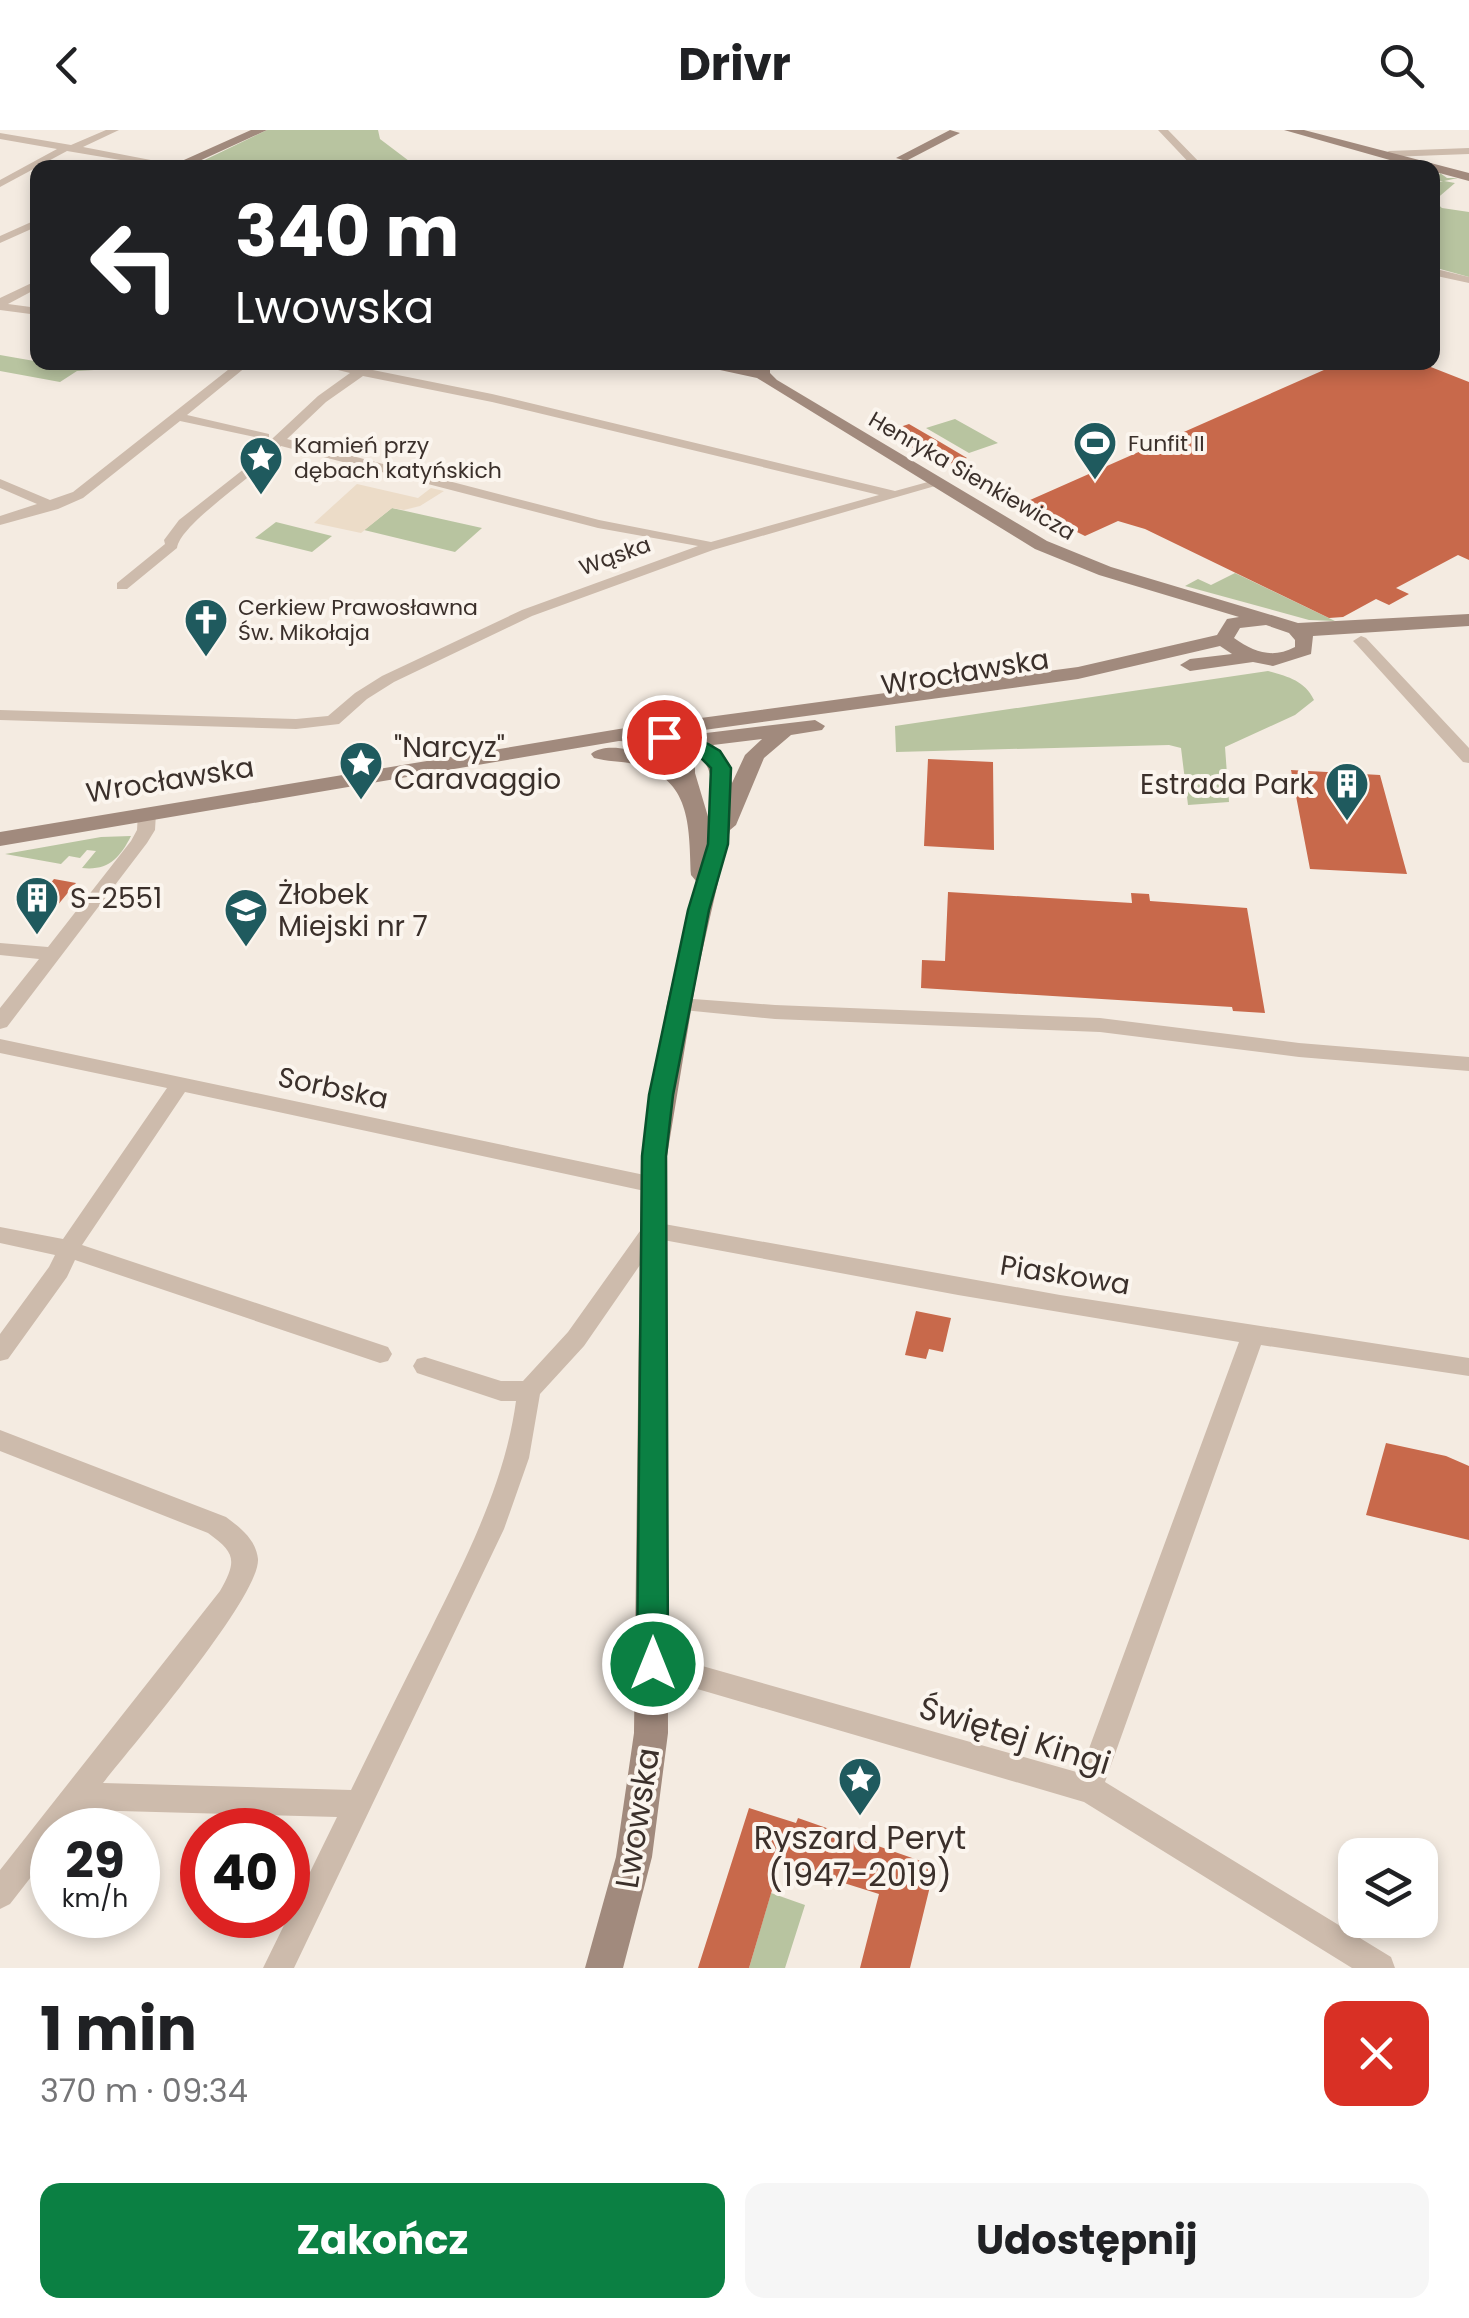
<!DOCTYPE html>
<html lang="pl">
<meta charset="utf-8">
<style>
:root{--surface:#fff;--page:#f6f6f6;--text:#202124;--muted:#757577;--accent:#0b8043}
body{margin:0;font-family:Poppins,sans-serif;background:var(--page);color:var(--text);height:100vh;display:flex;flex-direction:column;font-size:38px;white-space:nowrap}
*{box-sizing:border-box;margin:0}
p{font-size:32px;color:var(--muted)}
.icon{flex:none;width:55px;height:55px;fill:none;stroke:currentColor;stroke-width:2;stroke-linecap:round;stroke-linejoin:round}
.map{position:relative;height:1838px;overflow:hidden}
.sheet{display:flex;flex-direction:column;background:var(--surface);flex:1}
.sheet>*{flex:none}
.hud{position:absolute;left:30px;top:30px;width:1410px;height:210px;border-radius:20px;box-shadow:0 5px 15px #0003;background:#202124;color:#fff;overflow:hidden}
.tools{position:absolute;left:1338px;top:1708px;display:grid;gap:20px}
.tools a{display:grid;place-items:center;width:100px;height:100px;border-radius:20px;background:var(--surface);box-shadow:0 5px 15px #0003;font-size:50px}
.speed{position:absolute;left:30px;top:1678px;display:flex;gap:20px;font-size:50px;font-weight:700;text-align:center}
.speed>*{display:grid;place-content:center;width:130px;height:130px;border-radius:50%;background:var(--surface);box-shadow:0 5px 15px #0003;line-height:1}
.speed small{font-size:25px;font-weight:400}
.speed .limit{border:15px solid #d22;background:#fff;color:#111}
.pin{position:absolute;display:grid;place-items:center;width:85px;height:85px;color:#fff;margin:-42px;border:5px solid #fff;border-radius:50%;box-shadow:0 2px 10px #0007}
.me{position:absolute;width:110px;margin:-55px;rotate:0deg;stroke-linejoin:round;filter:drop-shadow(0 0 8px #0008)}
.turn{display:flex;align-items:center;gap:35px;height:210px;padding:0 40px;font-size:45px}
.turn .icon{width:130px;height:130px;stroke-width:2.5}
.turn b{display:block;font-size:70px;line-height:85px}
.round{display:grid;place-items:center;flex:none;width:105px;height:105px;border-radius:20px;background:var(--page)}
.headline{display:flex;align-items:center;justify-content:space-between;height:170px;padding:0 40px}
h1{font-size:60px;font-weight:700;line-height:75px}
.button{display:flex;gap:20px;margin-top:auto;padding:20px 40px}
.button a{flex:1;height:115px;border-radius:20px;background:var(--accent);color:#fff;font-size:40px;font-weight:700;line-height:115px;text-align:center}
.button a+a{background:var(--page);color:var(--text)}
header{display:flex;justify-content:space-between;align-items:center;height:130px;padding:0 40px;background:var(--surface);font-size:45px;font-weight:700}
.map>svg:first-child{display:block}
.green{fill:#b8c4a0}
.plaza{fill:#ecdcc8}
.building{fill:#c8694b}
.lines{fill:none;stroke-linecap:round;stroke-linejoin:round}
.street{fill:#cdbbac;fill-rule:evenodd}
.secondary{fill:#a18a7d;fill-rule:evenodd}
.route{fill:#0b8043;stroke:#07532c;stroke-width:2.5}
.labels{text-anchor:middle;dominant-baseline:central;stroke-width:8;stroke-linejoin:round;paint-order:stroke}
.far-poi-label{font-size:22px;fill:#3b302b;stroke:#fbf5ee;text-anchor:start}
.far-street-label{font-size:22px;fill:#3b302b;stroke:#fbf5ee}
.street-label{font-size:28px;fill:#3b302b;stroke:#fbf5ee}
.poi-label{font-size:28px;fill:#3b302b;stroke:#fbf5ee;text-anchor:start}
.near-street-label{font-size:32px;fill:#3b302b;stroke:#fbf5ee}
.near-poi-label{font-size:32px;fill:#3b302b;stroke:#fbf5ee}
</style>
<header><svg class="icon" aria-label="back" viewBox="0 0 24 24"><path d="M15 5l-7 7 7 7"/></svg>Drivr<svg class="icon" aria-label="search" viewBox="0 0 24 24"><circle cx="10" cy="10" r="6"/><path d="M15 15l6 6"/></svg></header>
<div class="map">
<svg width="1469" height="1838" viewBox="0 0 1469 1838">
<rect width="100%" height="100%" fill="#f4ebe1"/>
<path class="green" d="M267 0H378L380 9 417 37 188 38Z
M1440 43 1447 48H1458L1444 51 1455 53 1434 71 1442 78 1469 82V147L1433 137 1432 51 1443 52 1436 49Z
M0 225 80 239 85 234 94 240 77 241 60 252 0 241Z
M955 289 998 313 969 323 926 298Z
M392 378 482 398 455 422 364 400Z
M276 392 332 406 312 422 255 408Z
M1235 443 1335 491 1309 490 1185 456 1198 449 1211 455Z
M1268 541C1288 547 1304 550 1314 570L1295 585 1225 617 1229 672 1188 675 1181 618 1169 615 896 622 895 596Z
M131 706C120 728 108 741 82 738L96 721 87 720 80 728 69 726 61 734 5 724 101 707Z
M771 1763 805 1775 785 1838H749Z"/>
<path class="plaza" d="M357 354 418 368 431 358 444 361 420 376 404 380 392 378 361 403 314 393Z"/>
<path class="building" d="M1342 232H1418L1469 252V430L1458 425 1396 458 1409 464 1389 475 1376 469 1343 487 1329 488 1145 399 1118 391 1085 406 1021 374Z
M909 294 940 312 967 328 943 336 885 302Z
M928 629 993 632 994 720 924 716Z
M1291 640 1380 645 1407 744 1310 739Z
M54 749 76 753 47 788 25 784Z
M948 762 1132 773 1131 763 1149 764 1150 771 1247 778 1265 883 1233 881 1232 877 921 858 922 830 945 831Z
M916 1181 951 1188 943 1222 929 1219 926 1229 905 1225Z
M1386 1313 1446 1326 1469 1336V1410L1366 1385Z
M749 1678 796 1693 798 1688 935 1736 910 1838H860L879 1764 780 1733 749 1838H698Z"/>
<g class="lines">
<path class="street" d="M106 0H119L83 17 182 36 168 38 67 21 0 57V50L57 19 0 9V3L71 15Z
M1158 0H1168L1205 38H1194Z
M1469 18V24L1389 27 1384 24 1389 21Z
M38 89V96L0 113V106Z
M1432 138 1469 147V153L1432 145Z
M38 150V158L8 174 38 178V185L0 180V168Z
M238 232H252L187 285 269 304V310L180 291 83 368 58 379 0 395V386L37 374 0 358V349L50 370 73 362Z
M306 232H333L492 264 895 361 935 350 942 354 713 420 532 486 394 552 367 569 339 594 296 599 0 590V580L296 589 328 586 355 563 382 546 522 480 698 416 598 398 281 316C259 345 181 392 177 418L127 459H117V453L165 414 164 410 179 390 258 328 273 308 318 266 350 243ZM363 246 492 272 879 365 711 412 599 390 287 309 326 272Z
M1361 506 1366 508 1469 618V633L1463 632 1356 514 1353 511Z
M147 678 156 683 155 700 147 713 7 897 0 899V878L39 829 0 825V813L48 817 131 711 137 700 138 683Z
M680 868 775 875 1100 888 1299 913 1469 927V941L1299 927 1100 902 775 889 673 879 670 874 673 869Z
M0 909 654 1047 662 1049 665 1055 662 1061 654 1063 185 962 82 1115 388 1217 392 1224 388 1231 380 1233 75 1130 67 1147 8 1229 0 1231V1204L49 1137 55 1125 0 1113V1097L63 1109 167 958 0 923Z
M653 1092 1060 1165 1469 1228V1246L1261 1215 1105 1652 1391 1827 1395 1838H1352L1084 1672 653 1546 643 1543 640 1534 643 1525 653 1522 1080 1643 1239 1212 958 1165 658 1109 584 1216 540 1264 529 1328 504 1399 294 1838H263L337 1687 83 1680 67 1700H52V1720L10 1774 0 1779V1740L220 1461C237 1431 236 1423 208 1403L0 1321V1300L226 1387C241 1398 256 1410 258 1429 260 1467 132 1616 103 1653L351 1660C377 1607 403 1554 430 1501 466 1428 505 1353 516 1271H501L417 1243 413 1236 417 1229 425 1227 501 1251H523L568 1202 645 1094Z"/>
<path class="secondary" d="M251 0H267L184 38H166Z
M950 0 960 3 906 31 896 28Z
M1284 0H1304L1469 43V51L1432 41V38H1418Z
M683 232 754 238V232H770V243L777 250 1047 411 1111 437 1298 493 1469 484V496L1313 506 1311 524 1273 536 1253 532 1190 541 1180 535 1190 529 1232 524 1220 516 1078 549 704 600 706 603 815 590 825 596 822 600 791 605 764 628 736 695 730 700 697 844 667 1026 668 1603 652 1727 623 1838H585L616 1727 634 1603 641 1026 667 874 696 751 691 745C689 700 692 653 642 636 626 631 609 632 594 628L591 624C609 609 653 625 673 635L677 615 619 611 0 716V702L619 599 1078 537 1217 505 1227 489 1239 487 1099 445 1035 419 757 248ZM1266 495 1289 503 1295 510V517C1272 529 1254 522 1234 508L1240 498ZM762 609 745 625 732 653 729 635 713 615ZM695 622C717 638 712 665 709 690L695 643Z"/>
</g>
<path class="route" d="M664 601 708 614 720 621 731 638 728 714 709 780 673 965 666 1026 668 1534 664 1544 653 1549 642 1544 637 1534 642 1026 649 965 688 780 708 714 711 638 695 622 657 611V603Z"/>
<defs>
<symbol id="stadium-pin" viewBox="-11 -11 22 30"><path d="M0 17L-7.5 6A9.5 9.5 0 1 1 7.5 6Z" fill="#1f5a5e" stroke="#fbf5ee"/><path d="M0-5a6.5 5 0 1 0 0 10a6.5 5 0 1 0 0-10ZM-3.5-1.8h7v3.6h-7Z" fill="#fff"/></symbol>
<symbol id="sight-pin" viewBox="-11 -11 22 30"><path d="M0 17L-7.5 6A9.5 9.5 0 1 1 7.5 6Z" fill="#1f5a5e" stroke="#fbf5ee"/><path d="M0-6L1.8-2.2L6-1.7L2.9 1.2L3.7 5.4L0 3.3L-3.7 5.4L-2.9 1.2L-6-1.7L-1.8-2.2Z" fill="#fff"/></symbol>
<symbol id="church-pin" viewBox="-11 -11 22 30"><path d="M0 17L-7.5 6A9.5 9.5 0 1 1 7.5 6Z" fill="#1f5a5e" stroke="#fbf5ee"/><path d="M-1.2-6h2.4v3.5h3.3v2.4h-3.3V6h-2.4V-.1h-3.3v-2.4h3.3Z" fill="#fff"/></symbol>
<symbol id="building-pin" viewBox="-11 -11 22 30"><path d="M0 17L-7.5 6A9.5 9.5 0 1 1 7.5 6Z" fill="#1f5a5e" stroke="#fbf5ee"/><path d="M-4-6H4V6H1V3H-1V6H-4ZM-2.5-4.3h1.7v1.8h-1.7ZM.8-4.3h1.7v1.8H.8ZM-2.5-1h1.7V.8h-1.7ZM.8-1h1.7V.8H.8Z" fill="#fff"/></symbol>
<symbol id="school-pin" viewBox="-11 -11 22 30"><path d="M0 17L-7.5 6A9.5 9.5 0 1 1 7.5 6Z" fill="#1f5a5e" stroke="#fbf5ee"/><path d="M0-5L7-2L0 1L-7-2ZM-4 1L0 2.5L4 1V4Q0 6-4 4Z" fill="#fff"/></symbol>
</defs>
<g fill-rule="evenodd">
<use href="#stadium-pin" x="1070" y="288" width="50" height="68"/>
<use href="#sight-pin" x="236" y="303" width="50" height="68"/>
<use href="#church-pin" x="181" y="465" width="50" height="68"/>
<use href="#sight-pin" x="336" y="608" width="50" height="68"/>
<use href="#building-pin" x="1322" y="629" width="50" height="68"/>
<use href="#building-pin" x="12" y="743" width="50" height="68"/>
<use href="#school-pin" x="221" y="755" width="50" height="68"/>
<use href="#sight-pin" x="835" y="1624" width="50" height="68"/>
</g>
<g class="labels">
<g class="far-poi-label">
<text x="1128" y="313">Funfit II</text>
<text x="294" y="315">Kamień przy<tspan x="294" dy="25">dębach katyńskich</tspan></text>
<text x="238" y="477">Cerkiew Prawosławna<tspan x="238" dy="25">Św. Mikołaja</tspan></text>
</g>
<g class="far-street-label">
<text transform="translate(972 346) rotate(30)">Henryka Sienkiewicza</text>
<text transform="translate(615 426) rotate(-20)">Wąska</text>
</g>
<g class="street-label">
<text transform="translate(965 542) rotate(-9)">Wrocławska</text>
<text transform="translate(170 650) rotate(-9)">Wrocławska</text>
<text transform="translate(333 958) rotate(12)">Sorbska</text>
<text transform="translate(1065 1145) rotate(9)">Piaskowa</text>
</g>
<g class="poi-label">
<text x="394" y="617">"Narcyz"<tspan x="394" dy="32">Caravaggio</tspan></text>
<text x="1314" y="654" text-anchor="end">Estrada Park</text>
<text x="278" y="764">Żłobek<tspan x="278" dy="32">Miejski nr 7</tspan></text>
<text x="70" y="768">S-2551</text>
</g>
<g class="near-street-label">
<text transform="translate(1015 1605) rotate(17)">Świętej Kingi</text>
<text transform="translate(637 1688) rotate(-81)">Lwowska</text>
</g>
<g class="near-poi-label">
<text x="860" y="1707">Ryszard Peryt<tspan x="860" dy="37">(1947-2019)</tspan></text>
</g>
</g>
</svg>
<div class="tools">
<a><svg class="icon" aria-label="layers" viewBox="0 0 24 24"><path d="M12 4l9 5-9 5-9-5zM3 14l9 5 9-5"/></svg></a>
</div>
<div class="speed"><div>29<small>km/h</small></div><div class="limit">40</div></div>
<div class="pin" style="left:664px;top:607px;background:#d93025"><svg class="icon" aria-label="arrive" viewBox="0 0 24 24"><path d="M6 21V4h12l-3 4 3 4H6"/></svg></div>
<svg class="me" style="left:653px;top:1534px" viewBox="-20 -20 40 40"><circle r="17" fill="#0b8043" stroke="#fff" stroke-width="3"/><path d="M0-11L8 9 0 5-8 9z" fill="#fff"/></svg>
<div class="hud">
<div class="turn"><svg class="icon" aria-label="left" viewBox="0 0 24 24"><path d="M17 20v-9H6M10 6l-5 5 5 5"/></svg><div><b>340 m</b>Lwowska</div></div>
</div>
</div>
<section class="sheet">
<div class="headline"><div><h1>1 min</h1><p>370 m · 09:34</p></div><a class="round" style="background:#d93025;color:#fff"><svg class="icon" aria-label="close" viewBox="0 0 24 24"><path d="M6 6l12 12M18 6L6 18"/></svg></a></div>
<div class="button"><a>Zakończ</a><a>Udostępnij</a></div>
</section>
